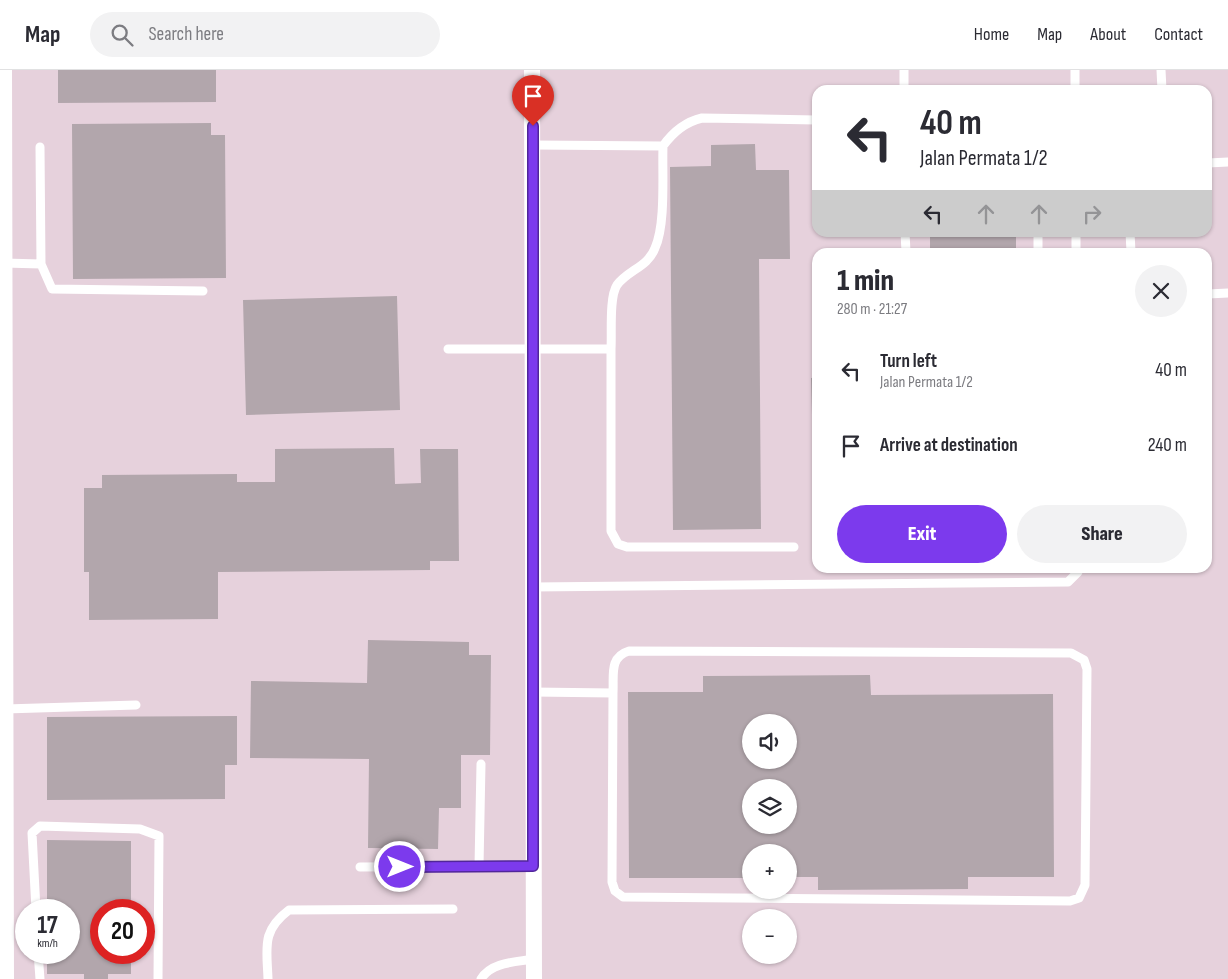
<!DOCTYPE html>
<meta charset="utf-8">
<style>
:root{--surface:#fff;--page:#f2f2f3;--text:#2b2b33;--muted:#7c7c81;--line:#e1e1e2;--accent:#7c3aed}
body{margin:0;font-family:"Sofia Sans Condensed",sans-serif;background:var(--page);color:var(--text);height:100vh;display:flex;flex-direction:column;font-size:19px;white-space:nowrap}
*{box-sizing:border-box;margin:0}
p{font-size:16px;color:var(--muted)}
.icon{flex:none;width:28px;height:28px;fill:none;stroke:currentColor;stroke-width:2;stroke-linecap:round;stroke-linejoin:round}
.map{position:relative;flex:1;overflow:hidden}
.drawer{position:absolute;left:812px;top:178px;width:400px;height:325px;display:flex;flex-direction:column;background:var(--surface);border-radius:15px;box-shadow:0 1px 4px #0004}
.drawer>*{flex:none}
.guide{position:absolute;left:812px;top:15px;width:400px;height:152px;border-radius:15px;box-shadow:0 1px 4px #0004;background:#fff;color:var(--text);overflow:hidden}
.fabs{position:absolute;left:742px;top:644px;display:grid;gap:10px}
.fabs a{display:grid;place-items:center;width:55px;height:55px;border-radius:50%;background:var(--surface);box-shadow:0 1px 4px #0004;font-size:25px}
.speed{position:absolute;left:15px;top:829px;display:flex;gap:10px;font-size:25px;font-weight:700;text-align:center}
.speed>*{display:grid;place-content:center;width:65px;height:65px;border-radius:50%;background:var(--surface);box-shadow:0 1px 4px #0004;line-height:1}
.speed small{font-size:12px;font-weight:400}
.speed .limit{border:8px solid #d22;background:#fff;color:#111}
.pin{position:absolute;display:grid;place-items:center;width:42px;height:42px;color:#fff;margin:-51px -21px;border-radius:50% 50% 50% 0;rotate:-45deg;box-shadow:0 0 5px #0007}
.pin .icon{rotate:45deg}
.me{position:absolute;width:55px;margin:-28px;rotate:90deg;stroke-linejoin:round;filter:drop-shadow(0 0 4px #0008)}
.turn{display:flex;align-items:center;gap:18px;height:105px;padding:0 25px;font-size:22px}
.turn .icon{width:65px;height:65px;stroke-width:2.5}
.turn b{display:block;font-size:35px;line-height:42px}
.lanes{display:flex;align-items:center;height:48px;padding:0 25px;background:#0003;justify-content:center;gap:25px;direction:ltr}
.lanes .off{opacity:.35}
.round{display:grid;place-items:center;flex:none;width:52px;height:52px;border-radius:26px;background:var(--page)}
.summary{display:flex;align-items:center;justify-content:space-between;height:85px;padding:0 25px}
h1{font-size:30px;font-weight:800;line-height:38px}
.primary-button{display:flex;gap:10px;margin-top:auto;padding:10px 25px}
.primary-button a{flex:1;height:58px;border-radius:30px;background:var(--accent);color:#fff;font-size:20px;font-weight:800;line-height:58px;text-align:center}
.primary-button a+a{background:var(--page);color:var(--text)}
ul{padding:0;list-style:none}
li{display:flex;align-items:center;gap:15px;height:75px;padding:0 25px}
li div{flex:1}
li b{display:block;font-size:19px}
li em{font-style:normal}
header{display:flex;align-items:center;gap:30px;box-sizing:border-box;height:70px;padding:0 25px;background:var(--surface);border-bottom:1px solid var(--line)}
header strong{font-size:24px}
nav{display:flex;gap:28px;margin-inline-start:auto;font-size:18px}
.search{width:350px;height:45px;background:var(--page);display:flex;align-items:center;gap:12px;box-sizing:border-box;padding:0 18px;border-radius:28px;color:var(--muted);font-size:19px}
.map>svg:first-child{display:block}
.built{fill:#e6d1dc;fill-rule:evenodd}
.building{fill:#b2a6ac;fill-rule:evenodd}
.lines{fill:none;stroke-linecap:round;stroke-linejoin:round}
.lane{stroke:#fff;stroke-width:9}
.street{stroke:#fff;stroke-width:16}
.route-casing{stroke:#51269a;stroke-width:12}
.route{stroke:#7c3aed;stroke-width:9}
</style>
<header>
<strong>Map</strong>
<div class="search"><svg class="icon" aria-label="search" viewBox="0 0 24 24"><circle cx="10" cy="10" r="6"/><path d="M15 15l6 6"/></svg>Search here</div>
<nav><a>Home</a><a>Map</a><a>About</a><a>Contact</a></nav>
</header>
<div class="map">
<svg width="1228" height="909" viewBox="0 0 1228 909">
<rect width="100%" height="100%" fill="#ebdee5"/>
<path class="built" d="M0 0H1228V909H0ZM818 20H1208V162H818ZM818 182H1208V498H818ZM751 652H789V690H751ZM751 718H789V755H751ZM751 782H789V820H751ZM26 840H69V882H26ZM101 840H144V882H101ZM751 848H789V885H751Z"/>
<path class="building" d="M58 0H216V32L58 33Z
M211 53V65H225L226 208 73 209 72 54Z
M755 74 756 100H789L790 189H759L761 459 673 460 670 97 711 96V75Z
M930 162H1016V182H930Z
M397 226 400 340 246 345 243 230Z
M818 307V455H815L811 308Z
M394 378 395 414 421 413 420 379H458L459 491H430V500L218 502V549L89 550V502H84V418H102V405L237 404V412H275V379Z
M368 570 469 572V585H491L490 685H461V738H439L438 779 368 778 369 689 250 688 251 611 367 613Z
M870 605 871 625 1053 624 1054 807H968V819L818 820V807H789V782H751V808H629L628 622H703V606ZM751 652H789V690H751ZM751 718H789V755H751Z
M237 646V695H225V729L47 730V647Z
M47 770 131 771V840H101V882H131V904H108V909H84V904H47V882H69V840H47Z"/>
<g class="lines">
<path class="lane" d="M904 0V20
M1075 0V20
M1161 0 1162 20
M533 75 663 76C662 103 666 154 655 178 648 197 628 200 617 215 609 227 612 263 611 279
M663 76C673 62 685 52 702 48L816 50
M40 77 41 194
M1208 93 1228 92
M905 162 906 182
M1038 162V182
M1076 162V182
M1130 162 1131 182
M4 193 41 194 52 219 203 221
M1208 224 1228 223
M448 279H611V461L618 474 627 477H794
M533 517 1068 512 1078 502V498
M533 622 613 623C614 605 609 587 629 581L1071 583 1084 590 1087 599 1085 815 1079 828 1070 831 623 827 615 821 612 812 613 623
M5 639 136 635
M479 796 481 694
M360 797 533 796
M36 840 32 763 40 756 140 759 159 766 158 909
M38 882 40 909
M268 909C267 878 261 861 289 840L453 839
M481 909C491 892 516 892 534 889"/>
<path class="street" d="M4 0 6 909
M532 0 534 909"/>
</g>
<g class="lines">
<defs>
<path id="route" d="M400 797 533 796V56"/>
</defs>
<use href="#route" class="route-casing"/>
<use href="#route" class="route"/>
</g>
</svg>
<div class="fabs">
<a><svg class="icon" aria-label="sound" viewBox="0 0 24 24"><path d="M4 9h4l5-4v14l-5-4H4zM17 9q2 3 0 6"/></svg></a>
<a><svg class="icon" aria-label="layers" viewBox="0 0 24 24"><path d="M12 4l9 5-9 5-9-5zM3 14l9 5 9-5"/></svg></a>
<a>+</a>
<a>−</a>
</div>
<div class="speed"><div>17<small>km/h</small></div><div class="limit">20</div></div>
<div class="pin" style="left:533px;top:56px;background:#d93025"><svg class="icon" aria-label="arrive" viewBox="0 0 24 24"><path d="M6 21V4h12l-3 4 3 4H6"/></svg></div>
<svg class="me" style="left:400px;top:797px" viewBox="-20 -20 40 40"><circle r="17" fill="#7c3aed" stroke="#fff" stroke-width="3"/><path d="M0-11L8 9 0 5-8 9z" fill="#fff"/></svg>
<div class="guide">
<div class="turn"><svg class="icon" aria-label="left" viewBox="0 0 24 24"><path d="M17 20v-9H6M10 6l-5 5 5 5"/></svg><div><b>40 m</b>Jalan Permata 1/2</div></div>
<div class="lanes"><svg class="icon" aria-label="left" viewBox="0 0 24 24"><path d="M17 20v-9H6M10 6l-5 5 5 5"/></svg><svg class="icon off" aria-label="ahead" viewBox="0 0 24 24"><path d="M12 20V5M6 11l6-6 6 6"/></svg><svg class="icon off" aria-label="ahead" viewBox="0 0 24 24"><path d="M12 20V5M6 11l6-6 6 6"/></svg><svg class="icon off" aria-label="right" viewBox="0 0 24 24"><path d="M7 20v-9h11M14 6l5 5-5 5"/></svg></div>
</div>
<section class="drawer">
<div class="summary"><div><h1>1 min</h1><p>280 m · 21:27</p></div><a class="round"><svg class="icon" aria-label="close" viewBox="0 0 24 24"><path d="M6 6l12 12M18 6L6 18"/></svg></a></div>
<ul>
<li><svg class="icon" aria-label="left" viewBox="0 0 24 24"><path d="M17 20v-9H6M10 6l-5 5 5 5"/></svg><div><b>Turn left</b><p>Jalan Permata 1/2</p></div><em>40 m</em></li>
<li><svg class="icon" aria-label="arrive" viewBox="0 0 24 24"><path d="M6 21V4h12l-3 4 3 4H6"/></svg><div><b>Arrive at destination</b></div><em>240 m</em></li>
</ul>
<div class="primary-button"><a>Exit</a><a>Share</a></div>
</section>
</div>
